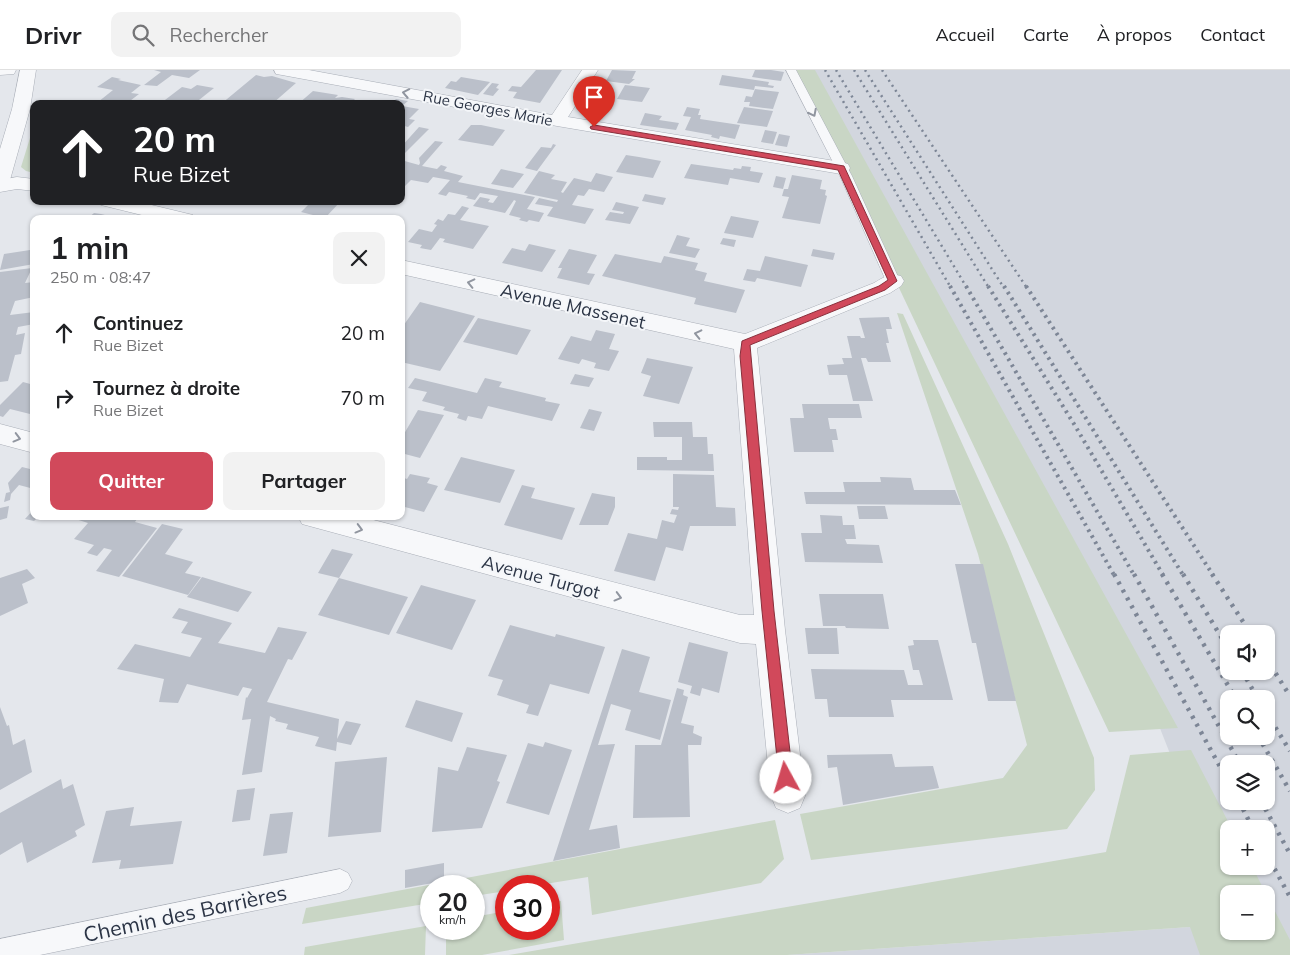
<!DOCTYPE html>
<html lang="fr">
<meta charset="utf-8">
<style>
:root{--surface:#fff;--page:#f2f2f2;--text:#202124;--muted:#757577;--line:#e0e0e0;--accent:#d1495b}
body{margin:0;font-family:Mulish,sans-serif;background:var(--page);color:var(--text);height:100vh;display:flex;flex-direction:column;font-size:19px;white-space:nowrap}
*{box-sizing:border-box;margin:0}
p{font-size:16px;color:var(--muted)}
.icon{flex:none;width:28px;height:28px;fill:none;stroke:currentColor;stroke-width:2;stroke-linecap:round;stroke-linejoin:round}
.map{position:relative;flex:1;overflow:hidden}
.details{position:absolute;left:30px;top:145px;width:375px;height:305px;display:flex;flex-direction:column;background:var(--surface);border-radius:10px;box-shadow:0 1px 4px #0004}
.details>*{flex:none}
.top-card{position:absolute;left:30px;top:30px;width:375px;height:105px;border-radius:10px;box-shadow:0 1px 4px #0004;background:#202124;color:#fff;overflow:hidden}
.controls{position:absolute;left:1220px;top:555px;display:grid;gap:10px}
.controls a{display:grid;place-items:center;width:55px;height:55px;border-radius:10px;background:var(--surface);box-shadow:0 1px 4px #0004;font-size:25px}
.speed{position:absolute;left:420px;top:805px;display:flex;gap:10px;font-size:25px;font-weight:700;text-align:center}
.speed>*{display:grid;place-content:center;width:65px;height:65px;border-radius:50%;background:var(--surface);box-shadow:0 1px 4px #0004;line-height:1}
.speed small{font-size:12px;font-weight:400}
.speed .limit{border:8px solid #d22;background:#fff;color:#111}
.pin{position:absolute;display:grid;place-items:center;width:42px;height:42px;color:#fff;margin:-51px -21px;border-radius:50% 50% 50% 0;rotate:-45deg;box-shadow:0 0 5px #0007}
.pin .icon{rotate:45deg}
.me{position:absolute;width:55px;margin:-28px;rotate:354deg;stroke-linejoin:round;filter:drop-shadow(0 0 4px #0008)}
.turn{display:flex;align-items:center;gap:18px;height:105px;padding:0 20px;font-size:22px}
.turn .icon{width:65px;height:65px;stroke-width:2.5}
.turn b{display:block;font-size:35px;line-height:42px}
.round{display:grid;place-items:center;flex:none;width:52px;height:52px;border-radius:10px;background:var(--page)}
.overview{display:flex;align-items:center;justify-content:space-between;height:85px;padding:0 20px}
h1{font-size:30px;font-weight:700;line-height:38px}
.action{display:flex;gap:10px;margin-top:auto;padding:10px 20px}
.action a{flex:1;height:58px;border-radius:10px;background:var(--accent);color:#fff;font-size:20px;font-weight:700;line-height:58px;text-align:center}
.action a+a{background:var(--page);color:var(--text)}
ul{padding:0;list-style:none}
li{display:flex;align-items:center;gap:15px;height:65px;padding:0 20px}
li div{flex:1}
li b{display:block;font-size:19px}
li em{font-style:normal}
header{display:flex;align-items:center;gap:30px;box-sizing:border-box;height:70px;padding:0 25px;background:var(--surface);border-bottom:1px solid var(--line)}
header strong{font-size:24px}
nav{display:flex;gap:28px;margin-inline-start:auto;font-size:18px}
.search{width:350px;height:45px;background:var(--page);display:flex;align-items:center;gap:12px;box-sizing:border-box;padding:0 18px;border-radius:10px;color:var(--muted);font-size:19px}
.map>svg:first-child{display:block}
.built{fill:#d2d6de;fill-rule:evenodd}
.green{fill:#c9d6c5}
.building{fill:#bbc0ca}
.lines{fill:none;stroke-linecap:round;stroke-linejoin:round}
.service-casing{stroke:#a9aeb7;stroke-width:1}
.minor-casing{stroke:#a9aeb7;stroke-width:1}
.tertiary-casing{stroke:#a9aeb7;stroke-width:1}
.service{fill:#f7f8fa;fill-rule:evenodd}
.minor{fill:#f7f8fa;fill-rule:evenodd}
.tertiary{fill:#f7f8fa;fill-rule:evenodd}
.rail-far2{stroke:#7d8696;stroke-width:2.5;stroke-dasharray:2 4;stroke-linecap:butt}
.rail-far1{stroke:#7d8696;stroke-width:4;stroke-dasharray:2.5 4.5;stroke-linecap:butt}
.rail{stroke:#7d8696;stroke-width:4.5;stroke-dasharray:3 6;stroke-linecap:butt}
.oneway{stroke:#9196a0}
.route{fill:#d1495b;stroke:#882f3b}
.labels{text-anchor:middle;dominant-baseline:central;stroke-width:4;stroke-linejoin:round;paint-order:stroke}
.far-street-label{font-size:15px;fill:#2b3445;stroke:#f4f6f9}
.street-label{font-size:18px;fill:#2b3445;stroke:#f4f6f9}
.near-street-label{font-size:21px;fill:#2b3445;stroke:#f4f6f9}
</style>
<header>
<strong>Drivr</strong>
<div class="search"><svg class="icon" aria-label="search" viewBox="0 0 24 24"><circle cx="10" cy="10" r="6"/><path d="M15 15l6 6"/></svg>Rechercher</div>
<nav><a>Accueil</a><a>Carte</a><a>À propos</a><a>Contact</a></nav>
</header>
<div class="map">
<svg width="1290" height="885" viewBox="0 0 1290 885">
<rect width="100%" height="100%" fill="#e4e7ec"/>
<path class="built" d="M800 0H1290V885H787L1190 857 1229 861H1266V824H1229V833L1150 633ZM1229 564H1266V601H1229ZM1229 629H1266V666H1229ZM1229 694H1266V731H1229ZM1229 759H1266V796H1229Z"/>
<path class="green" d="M796 0H815L1178 658 1109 662Z
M34 55V103L26 101 21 97Z
M897 243 903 244 1008 474 1094 688 1095 720 1067 759 811 790 800 744 1003 708 1027 675 978 484Z
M1191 680 1232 759H1229V796H1252L1266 824H1229V861H1266V824L1290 870V885H1200L1190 857 787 885H509L1106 782 1130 685Z
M775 750 784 789 761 813 592 845 588 807 533 816H506V821L474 826V816H431V833L302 854 306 838Z
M561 831 564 870 482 885H446V859H474V847L506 841V859H549V833Z
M426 856 425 885H304L305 877Z"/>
<path class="building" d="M154 0H200L189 8 172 5 157 16 144 15 161 2Z
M536 0H562L540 33 513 28 517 22 508 21 512 16 521 17Z
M612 0 636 1 632 9H635L629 14 606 11Z
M755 0H771L784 2 781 11 752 7Z
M256 5 264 7 272 6 296 13 272 34H221Z
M722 5 769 12 768 15 774 16 773 18 755 16 754 20 719 15Z
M112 7 121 9 118 10 141 15 131 23 139 24 126 34 98 32 113 20 97 17Z
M461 7 490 12 478 25 445 18 451 11 456 12Z
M492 13 499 14 496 18 499 19 493 26 483 24Z
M197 15 214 18 194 34 161 33 182 17 191 19Z
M625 15 650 18 642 32 617 29Z
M755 19 779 22 773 39 749 36 750 32H744L746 26 752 27Z
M313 21 338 25 335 28 342 27 355 29 352 32 355 34H298Z
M396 29 408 31 402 36 419 39 409 49 415 50 408 57 401 55V34H391Z
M591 29 607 31 604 37 588 34Z
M687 37 700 39 698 45H701L700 49 740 55 735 69 720 66 719 69 711 67 712 65 685 60 691 47 683 46Z
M744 37 773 41 767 57 737 53Z
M645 43 662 46 659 50 679 53 676 60 640 55Z
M471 55H481L505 60 493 76 458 70Z
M419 57 429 59 401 87V77Z
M765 60 777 62 773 74 761 72Z
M779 64 790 66 787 77 775 75Z
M435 71 443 72 422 96 437 99 441 95 447 97 444 101 463 106 458 112 535 127 527 139 544 143 539 152 529 150 527 152 519 150 521 148 509 145 516 131 514 130 505 143 473 136 480 127 490 129 488 132 493 133 498 126 480 123 475 130 466 128 468 126 449 122 446 126 438 124 450 110 433 107 428 113 411 110 405 116H401V90L419 95 420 93 419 88Z
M553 74 556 75 537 101 525 98 541 77 551 78Z
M626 85 639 87 661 91 653 108 616 102Z
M691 94 733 100 734 98 741 99 742 96 751 97 750 101 763 103 759 113 730 108 728 115 684 108Z
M501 99 524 104 513 118 491 114Z
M539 101 555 105 551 109 567 112 561 122 563 123 574 108 591 112 596 103 613 107 604 122 589 119 584 126 578 125 572 135 594 139 585 154 547 146 553 137 535 134 539 128 557 132 558 130 524 123Z
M792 105 822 110 820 119 826 120 825 125 827 126 820 154 782 148 789 127 782 126 784 119H788Z
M776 106 786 108 783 119 773 117Z
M645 124 666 128 663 135 642 131Z
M312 131H336L340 132 325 148 301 142Z
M616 132 639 137 630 154 605 150 610 142 623 144 624 142 612 140Z
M462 136 469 138 460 150 489 156 473 179 443 172 445 169 440 168 431 180 420 178 422 175 408 172 419 159 432 162 437 155 434 154 438 149 443 151 448 144 455 145Z
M94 143 101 144 113 147 87 149Z
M731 146 759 151 753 168 724 163Z
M677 165 690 168 686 176 700 179 695 188 669 183Z
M723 168 736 170 734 177 720 174Z
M529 174 556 180 542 202 502 193 512 178 525 181Z
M31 176H34V194L0 200 4 184 30 180Z
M569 179 597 185 587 203 595 204 589 215 557 208 562 198H558Z
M813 179 835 183 833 190 811 186Z
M615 184 661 193 664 186 698 193 695 200 707 203 704 211 745 220 736 243 694 234 696 228 602 206Z
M765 186 808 195 801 217 757 208 755 212 743 210 747 199 760 201Z
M32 198 25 213 34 212V227L15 231 10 245 34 242V254L18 257 16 265 25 263 21 284 15 285 8 311 0 312V202Z
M420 232 475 246 440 301 401 292V259Z
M889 247 892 259H886L889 273H886L891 292H868L866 288H861L873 331H853L847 305H829L827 295 844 294 842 288H852L847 266H860L861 268H865L859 248Z
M478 248 531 260 517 285 463 272Z
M596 260 615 264 609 279 619 281 609 301 594 298 596 293 582 289 579 294 558 289 571 266 591 271Z
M647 288 693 297 679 334 643 326 651 306 641 303Z
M575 304 594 308 589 317 570 314Z
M415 308 477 323 485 308 502 312 499 317 546 328 545 331 560 334 552 351 488 336 482 349 468 346 466 351 457 348 459 344 443 340 445 337 422 331 427 322 408 318Z
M23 312 34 315V345L10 339 3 347 0 346V335Z
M802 334H859L862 348H828L830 359H836L838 370H832L834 382H794L790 348H804Z
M589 339 602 342 594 361 580 358Z
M418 340 444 345 420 388 401 383V369Z
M653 352H692L693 367H707L708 384H713L714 401 637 400V387H667V390H682V367H654Z
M461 387 515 400 500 433 444 420Z
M22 397 34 400V419L19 415 11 424 10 430 4 432 6 423 10 422 8 413Z
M410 404 430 408 427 413 438 416 424 442 401 436V407L407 409Z
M673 404 714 405 716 437 735 438 736 456H690L683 481 666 477 655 511 614 501 628 463 657 469 662 450 674 453 677 445 670 444 672 439 678 440 679 437H673Z
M880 407 911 408 914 420H955L961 435 806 434 804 422H845L843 412H881Z
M522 415 535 418 531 428 575 438 562 470 504 455Z
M592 423 615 427V437L608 455H579Z
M9 436 7 448 0 450V438Z
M857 436H885L888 449H859Z
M34 439V446H39L34 451 25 449Z
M820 445 842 446 843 455H854L856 469H845L847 474 879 475 883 493 805 492 801 463H822Z
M66 446H139L135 452 157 458 119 507 96 501 112 480 104 478 97 486 87 483 94 475 74 469 88 453Z
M162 454 183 459 165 484 193 492 185 503 201 507 188 525 122 506Z
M332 479 353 484 339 508 408 527 389 565 318 545 339 508 318 503Z
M955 494H983L1016 631H988L976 573H972Z
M27 499 35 508 22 514 28 533 0 546V508Z
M202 507 252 522 238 542 187 527Z
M421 515 476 530 452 580 396 563Z
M819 524H883L889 559 846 558 845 556H823Z
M179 538 232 553 218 573 265 583 278 557 307 562 292 590 288 589 267 632 339 649 337 669 346 651 361 654 351 675 337 672 336 681 315 676 319 667 286 659 288 654 275 651 276 649 270 646 262 702 242 705 251 649 242 650 246 627 247 628 252 619 243 617 238 626 187 614 178 633 159 632 164 609 117 599 135 574 190 587 202 568 181 563 188 552 172 548Z
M510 555 555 567 556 564 605 577 589 624 550 614 538 646 526 643 529 635 497 625 503 610 488 606Z
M805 558H837L839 584H808Z
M913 570H938L953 630H891L894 647H829L827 629H815L811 599 904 600 908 615H923L919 600H913L908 576 914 575Z
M689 572 728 582 719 623 702 618 700 626 690 623 692 616 678 612Z
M622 579 650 587 639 622 671 630 660 670 625 660 631 640 611 634 598 675 615 674 589 760 617 755 620 778 553 791Z
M677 618 684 620 683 625 688 627 681 653 694 656 693 663 702 667 701 675H688L690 747 633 748 635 675H661Z
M416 630 463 643 452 672 405 657Z
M0 637 7 656 9 655 13 675 25 669 32 702 0 720Z
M545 672 572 680 549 745 506 733 528 673 543 677Z
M467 677 507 685 497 711 500 712 482 758 432 762 438 697 458 701Z
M892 684 895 697 933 696 939 718 843 735 837 697 828 698 827 685Z
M387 687 381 762 328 767 335 692Z
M61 709 63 719 73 714 85 755 75 761 77 766 27 793 22 772 0 785V743Z
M255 718 250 750 232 752 237 720Z
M134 737 130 756 182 751 173 794 119 799 121 790 92 793 106 741Z
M293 742 287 783 263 786 270 744Z
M444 793V811L405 818V800Z"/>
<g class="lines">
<defs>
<path id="service" d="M786 0H796L852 106 900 211 898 214H888L886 211 840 106Z
M340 799 348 803 352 811 348 819 340 823 40 885H0V869Z"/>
<path id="minor" d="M0 0H16L14 4 0 5Z
M274 0H309L552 45 582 0H598L568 47 841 92 848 94 850 98 848 102 841 104 557 56 282 5 276 4Z
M17 107 34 109V121L17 119 0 122V110Z
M98 131H135L193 145 196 149H158L101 135Z
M401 190 745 264 874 213C884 207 890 203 901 206L904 211 901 216 890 223 757 278 785 560 805 726 800 738 788 743 776 738 771 726 756 574 740 573 302 454 298 446H358L740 545H754L734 279 401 204Z
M0 354 34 363V383L0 374Z"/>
<path id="tertiary" d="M20 0H36L30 39 10 110 7 114 0 116V79L12 39Z"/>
</defs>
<use href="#service" class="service-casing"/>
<use href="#minor" class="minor-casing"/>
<use href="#tertiary" class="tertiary-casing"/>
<use href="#service" class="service"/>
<use href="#minor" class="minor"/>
<use href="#tertiary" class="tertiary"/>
<path class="rail-far2" d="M825 0 951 218
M836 0 967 218
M854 0 989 218
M865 0 1004 218
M882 0 1027 218"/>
<path class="rail-far1" d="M950 216 1114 505
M966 216 1134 505
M988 216 1074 354 1163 505
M1004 216 1183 505
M1026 216 1213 505"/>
<path class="rail" d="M1114 504 1229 713
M1134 504 1240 694
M1162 504 1236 629
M1183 504 1229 580
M1212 504 1251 564
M1266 588 1290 626
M1242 601 1258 629
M1266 642 1290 681
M1258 666 1290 721
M1239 731 1253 759
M1261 731 1290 784
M1266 783 1290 827"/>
</g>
<defs><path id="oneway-chevron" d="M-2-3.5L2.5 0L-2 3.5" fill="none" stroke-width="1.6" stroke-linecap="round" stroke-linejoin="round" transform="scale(1.25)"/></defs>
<g class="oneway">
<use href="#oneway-chevron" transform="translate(406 23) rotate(-169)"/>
<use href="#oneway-chevron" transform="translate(813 43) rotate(63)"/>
<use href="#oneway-chevron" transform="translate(471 213) rotate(-167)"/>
<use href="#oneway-chevron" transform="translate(698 264) rotate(-167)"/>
<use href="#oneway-chevron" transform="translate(17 368) rotate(15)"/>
<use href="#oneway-chevron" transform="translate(359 459) rotate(15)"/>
<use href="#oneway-chevron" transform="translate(618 527) rotate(15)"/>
</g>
<path class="route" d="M594 55 844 96 897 211 885 220 750 275 774 541 793 708 791 713 786 715 781 713 779 708 762 541 740 286 742 271 879 216 888 210 838 100 591 59 590 57Z"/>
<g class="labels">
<g class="far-street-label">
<text transform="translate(488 38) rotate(11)">Rue Georges Marie</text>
</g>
<g class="street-label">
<text transform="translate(573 236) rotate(13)">Avenue Massenet</text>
<text transform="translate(541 507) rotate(15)">Avenue Turgot</text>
</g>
<g class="near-street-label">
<text transform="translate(185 843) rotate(-12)">Chemin des Barrières</text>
</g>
</g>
</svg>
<div class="controls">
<a><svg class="icon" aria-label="sound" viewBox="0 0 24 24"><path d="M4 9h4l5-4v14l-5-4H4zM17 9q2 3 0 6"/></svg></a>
<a><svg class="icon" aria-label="search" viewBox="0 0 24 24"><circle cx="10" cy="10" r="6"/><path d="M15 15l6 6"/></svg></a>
<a><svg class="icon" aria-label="layers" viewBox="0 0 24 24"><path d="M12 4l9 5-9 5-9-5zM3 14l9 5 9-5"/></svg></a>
<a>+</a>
<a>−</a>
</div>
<div class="speed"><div>20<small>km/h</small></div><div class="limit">30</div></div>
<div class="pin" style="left:594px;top:57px;background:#d93025"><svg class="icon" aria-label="arrive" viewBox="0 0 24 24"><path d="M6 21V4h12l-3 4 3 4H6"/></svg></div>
<svg class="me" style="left:786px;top:708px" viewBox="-20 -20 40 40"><circle r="19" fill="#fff"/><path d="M0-13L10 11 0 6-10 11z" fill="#d1495b"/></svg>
<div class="top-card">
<div class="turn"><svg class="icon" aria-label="ahead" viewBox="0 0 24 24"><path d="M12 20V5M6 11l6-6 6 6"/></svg><div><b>20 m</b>Rue Bizet</div></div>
</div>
<section class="details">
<div class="overview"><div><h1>1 min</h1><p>250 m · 08:47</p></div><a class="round"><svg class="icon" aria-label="close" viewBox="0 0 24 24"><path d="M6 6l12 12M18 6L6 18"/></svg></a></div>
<ul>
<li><svg class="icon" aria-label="ahead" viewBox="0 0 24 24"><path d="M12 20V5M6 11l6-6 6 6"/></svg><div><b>Continuez</b><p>Rue Bizet</p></div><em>20 m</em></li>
<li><svg class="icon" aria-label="right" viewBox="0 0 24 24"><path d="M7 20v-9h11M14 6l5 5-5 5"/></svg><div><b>Tournez à droite</b><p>Rue Bizet</p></div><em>70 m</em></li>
</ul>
<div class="action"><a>Quitter</a><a>Partager</a></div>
</section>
</div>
